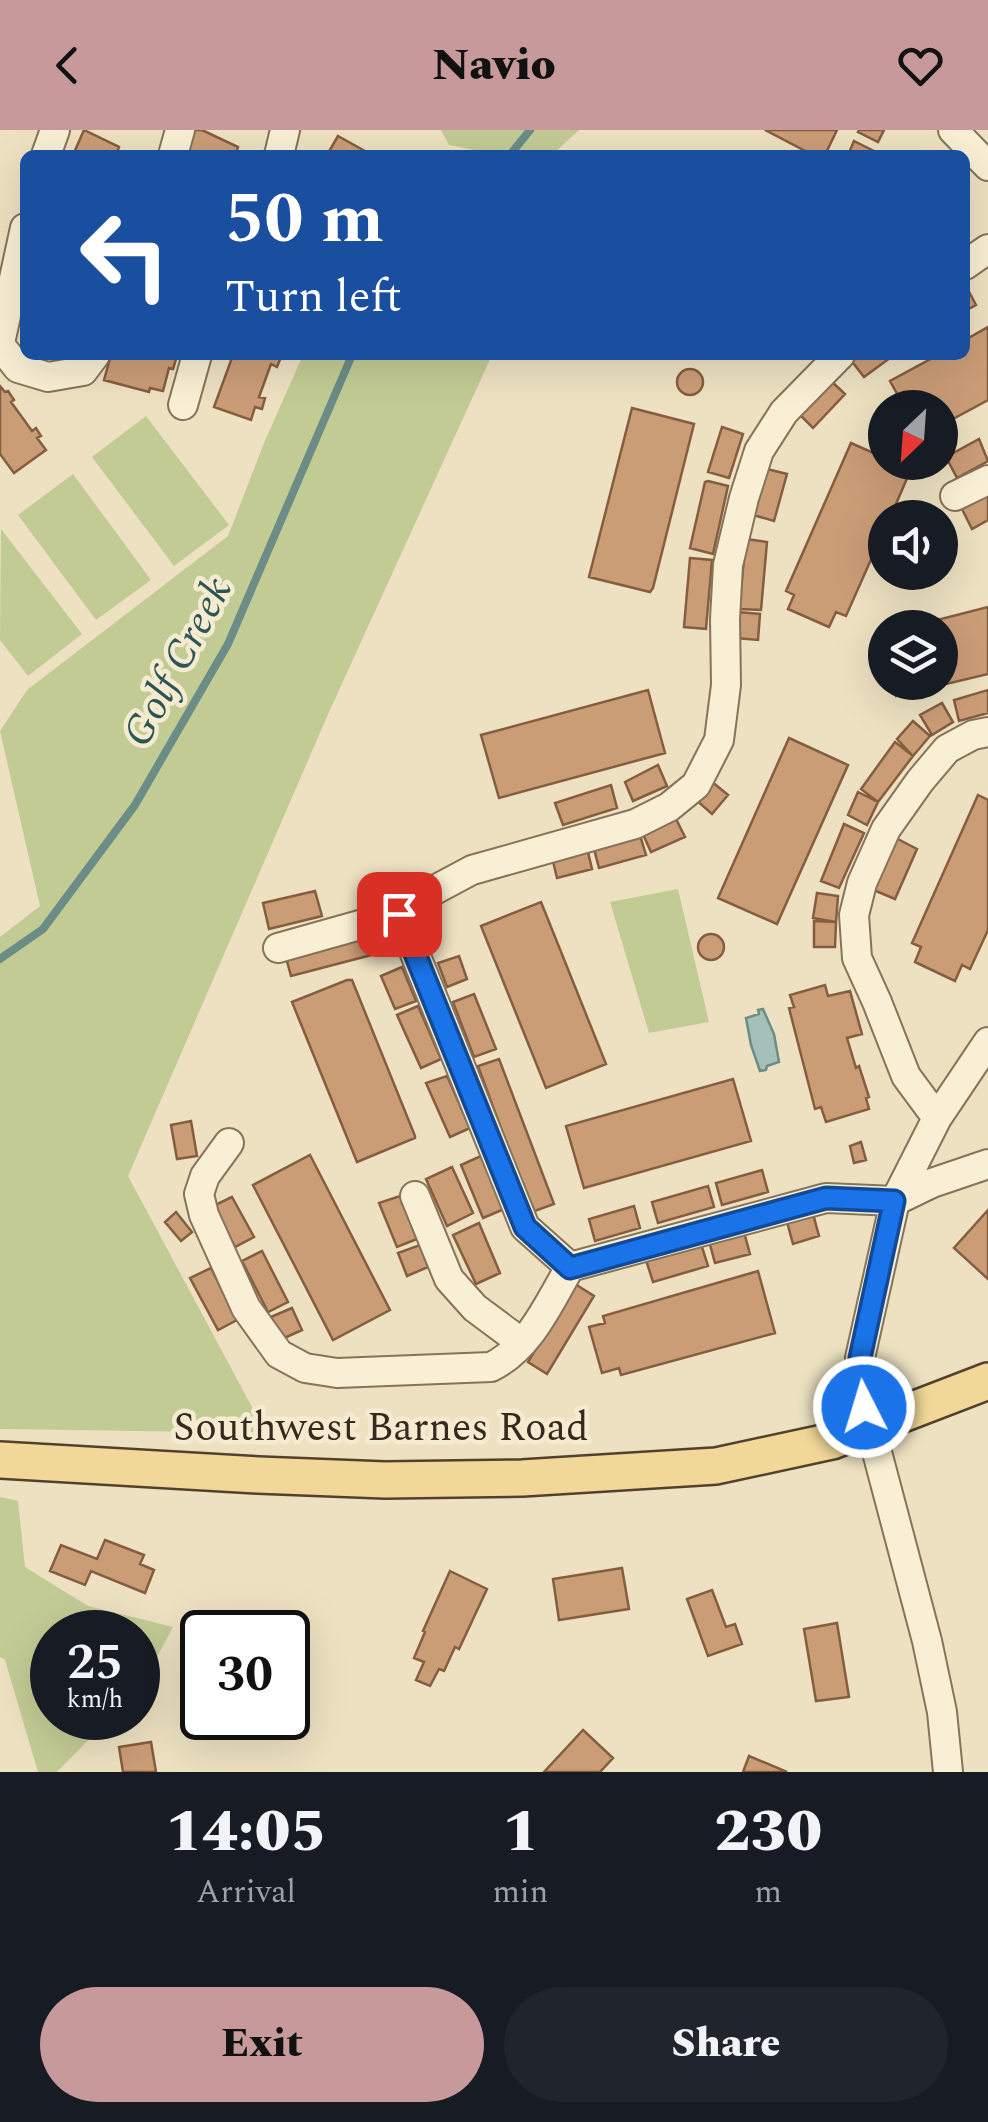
<!DOCTYPE html>
<style>
:root{--surface:#171b24;--page:#20242c;--text:#f1f3f6;--muted:#9ea1a6;--accent:#c8999a}
body{margin:0;font-family:Spectral,serif;background:var(--page);color:var(--text);height:100vh;display:flex;flex-direction:column;font-size:38px;white-space:nowrap}
*{box-sizing:border-box;margin:0}
p{font-size:32px;color:var(--muted)}
.icon{flex:none;width:55px;height:55px;fill:none;stroke:currentColor;stroke-width:2;stroke-linecap:round;stroke-linejoin:round}
.map{position:relative;height:1642px;overflow:hidden}
.panel{display:flex;flex-direction:column;background:var(--surface);flex:1}
.panel>*{flex:none}
.banner{position:absolute;left:20px;top:20px;width:950px;height:210px;border-radius:15px;box-shadow:0 10px 40px #0002;background:#1a4fa0;color:#fff;overflow:hidden}
.needle{width:65px;rotate:205deg}
.tools{position:absolute;left:868px;top:260px;display:grid;gap:20px}
.tools a{display:grid;place-items:center;width:90px;height:90px;border-radius:50%;background:var(--surface);box-shadow:0 10px 40px #0002;font-size:50px}
.speed{position:absolute;left:30px;top:1480px;display:flex;gap:20px;font-size:50px;font-weight:700;text-align:center}
.speed>*{display:grid;place-content:center;width:130px;height:130px;border-radius:50%;background:var(--surface);box-shadow:0 10px 40px #0002;line-height:1}
.speed small{font-size:25px;font-weight:400}
.speed .limit{border:5px solid #111;border-radius:15px;background:#fff;color:#111}
.pin{position:absolute;display:grid;place-items:center;width:85px;height:85px;color:#fff;margin:-42px;border-radius:20px;box-shadow:0 5px 15px #0006}
.me{position:absolute;width:110px;margin:-55px;rotate:355deg;stroke-linejoin:round;filter:drop-shadow(0 0 8px #0008)}
.turn{display:flex;align-items:center;gap:35px;height:210px;padding:0 40px;font-size:45px}
.turn .icon{width:130px;height:130px;stroke-width:2.5}
.turn b{display:block;font-size:70px;line-height:85px}
.eta{display:flex;justify-content:space-evenly;align-items:center;height:170px;text-align:center}
.eta b{font-size:60px;font-weight:800;line-height:70px}
.cta{display:flex;gap:20px;margin-top:auto;padding:20px 40px}
.cta a{flex:1;height:115px;border-radius:60px;background:var(--accent);color:#111;font-size:40px;font-weight:800;line-height:115px;text-align:center}
.cta a+a{background:var(--page);color:var(--text)}
header{display:flex;justify-content:space-between;align-items:center;height:130px;padding:0 40px;background:var(--accent);color:#111;font-size:45px;font-weight:800}
.map>svg:first-child{display:block}
.green{fill:#c3cb95}
.water{fill:#a4c0b8;stroke:#6b8d86;stroke-width:2.5}
.lines{fill:none;stroke-linecap:round;stroke-linejoin:round}
.stream{stroke:#6b8d86;stroke-width:8}
.building{fill:#cb9d77;stroke:#855d3f;stroke-width:2.5}
.minor-casing{stroke:#867359;stroke-width:32}
.major-casing{stroke:#54412d;stroke-width:40}
.minor{stroke:#f8efd4;stroke-width:28}
.major{stroke:#f1d899;stroke-width:35}
.route-casing{stroke:#114b97;stroke-width:25}
.route{stroke:#1a73e8;stroke-width:18}
.labels{text-anchor:middle;dominant-baseline:central;stroke-width:9;stroke-linejoin:round;paint-order:stroke}
.street-label{font-size:40px;fill:#362a1d;stroke:#f5ebd0}
.water-label{font-size:42px;font-style:italic;fill:#2c5655;stroke:#f5ebd0}
</style>
<header><svg class="icon" aria-label="back" viewBox="0 0 24 24"><path d="M15 5l-7 7 7 7"/></svg>Navio<svg class="icon" aria-label="heart" viewBox="0 0 24 24"><path d="M12 20l-8-8c-3-5 5-10 8-4 3-6 11-1 8 4z"/></svg></header>
<div class="map">
<svg width="988" height="1642" viewBox="0 0 988 1642">
<rect width="100%" height="100%" fill="#ede1c1"/>
<path class="green" d="M441 0H579L552 25H499L449 15Z
M303 225H492L329 582 128 1046 266 1303 0 1299V807L40 776 0 601 27 560 228 406 264 313Z
M146 286 229 395 174 436 92 327Z
M73 344 151 450 96 490 18 385Z
M1 399 82 504 28 546 0 510Z
M678 759 709 892 649 903 610 772Z
M0 1367 18 1371 25 1437 88 1476 173 1497 138 1562V1502H52V1588H110L57 1642H38L5 1530 0 1527Z"/>
<path class="water" d="M763 879 774 904 779 932 767 936 766 940 760 941 751 915 746 888 759 884 758 880Z"/>
<g class="lines">
<path class="stream" d="M510 25 530 0
M0 829 43 799 135 675 228 514 352 225"/>
</g>
<path class="building" d="M84 0 119 17 116 25H73Z
M195 0H202L238 17 237 21 247 25H184Z
M765 0H837L825 25H813Z
M859 0H884L878 12 858 2Z
M338 6 372 25H327Z
M854 11 874 21 872 25H848Z
M966 156 976 175 965 181V157Z
M988 197V270L940 296V278H905L890 251 938 225H965V210Z
M111 225H172L171 228 176 229 173 239 169 238 163 261 150 258 149 262 104 250Z
M233 225 281 227 277 237 271 234 259 267 265 268 262 279 255 277 251 290 214 277Z
M855 225H894L864 247 850 229Z
M677 252a13 13 0 1 1 26 0a13 13 0 1 1-26 0Z
M829 249 845 264 813 298 797 282Z
M0 256 5 262 8 261 14 270 11 272 32 301 36 298 41 306 37 308 46 320 14 343 0 324Z
M632 278 694 294 653 458 650 462 589 447Z
M722 297 743 304 729 348 708 342Z
M979 309 988 331 957 348 946 327Z
M851 313 885 328V332H896L911 339 890 388H885V398L846 486 836 482 829 497 788 479 794 465 786 461Z
M767 339 787 344 774 391 753 385Z
M708 351 728 356 713 424 690 418 705 352Z
M988 365V390L972 399 962 379Z
M746 409 767 412 761 480 739 479Z
M690 428 712 430 706 499 684 497Z
M988 477V544L896 566 892 552H940V498H906Z
M738 482 760 484 758 510 736 508Z
M648 560 665 623 499 668 481 605Z
M988 560V583L959 591 954 570Z
M942 573 953 592 932 605 920 585Z
M913 591 930 606 913 626 897 609Z
M789 608 848 635 777 794 718 768Z
M895 612 913 626 878 672 861 659Z
M658 635 667 656 633 671 625 652Z
M711 651 728 665 712 684 695 669Z
M611 655 617 678 563 695 555 673Z
M858 662 878 672 867 695 848 685Z
M978 665 988 670V800L970 839 962 835 955 851 915 832 921 817 912 813Z
M675 687 685 707 651 722 642 702Z
M844 694 864 703 839 758 821 751Z
M639 702 646 725 599 738 593 715Z
M892 706 917 719 895 769 869 758Z
M587 718 592 739 557 748 552 727Z
M315 761 322 786 269 799 263 773Z
M817 763 838 766 836 792 813 788Z
M541 772 606 934 546 958 481 796Z
M814 791 836 792 835 817H814Z
M374 802 379 823 291 846 285 824Z
M698 817a13 13 0 1 1 26 0a13 13 0 1 1-26 0Z
M459 826 467 849 447 857 438 833Z
M402 837 416 871 395 879 381 846Z
M347 850H352L415 1006V1008L357 1032 292 872Z
M825 855 828 866 850 861 862 904 847 908 856 938 859 936 869 967 866 968 869 979 826 992 821 977 815 979 789 878 794 877 790 865Z
M474 864 496 919 474 927 453 872Z
M418 876 441 929 421 938 397 885Z
M499 929 554 1074 532 1082 478 936Z
M447 946 470 998 450 1007 426 953Z
M733 949 751 1011 584 1058 566 996Z
M191 991 197 1026 177 1029 171 995Z
M861 1012 866 1030 854 1033 850 1016Z
M310 1025 390 1180 333 1210 253 1055Z
M481 1026 504 1079 483 1088 461 1035Z
M452 1037 473 1083 447 1096 426 1049Z
M762 1040 768 1062 722 1075 716 1053Z
M708 1056 714 1077 658 1093 652 1072Z
M400 1066 417 1109 397 1117 379 1073Z
M232 1067 254 1107 235 1117 213 1076Z
M634 1076 640 1098 595 1111 589 1089Z
M812 1080 819 1106 793 1114 786 1088Z
M988 1080V1149L954 1118Z
M176 1082 192 1102 181 1111 165 1092Z
M479 1093 500 1143 476 1154 453 1105Z
M744 1102 750 1124 715 1133 709 1111Z
M701 1114 708 1136 653 1152 646 1130Z
M420 1115 428 1137 407 1146 398 1123Z
M262 1121 288 1172 268 1182 242 1131Z
M211 1138 237 1190 218 1200 190 1148Z
M758 1141 775 1203 621 1245 619 1238 602 1243 589 1197 605 1193 603 1186Z
M575 1154 594 1166 547 1244 528 1232Z
M292 1178 302 1200 282 1209 271 1187Z
M105 1410 144 1425 140 1434 154 1440 145 1463 91 1441 85 1455 50 1441 61 1415 97 1429Z
M622 1438 629 1479 559 1490 553 1449Z
M450 1441 487 1459 459 1519 455 1517 444 1541 439 1539 430 1556 416 1550 424 1532 414 1528 425 1502 423 1501Z
M712 1460 726 1497 735 1494 742 1514 708 1526 687 1469Z
M837 1493 849 1567 816 1571 804 1499Z
M583 1600 613 1628 600 1642H544Z
M151 1612 156 1642H123L119 1617Z
M749 1626 787 1642H743Z"/>
<g class="lines">
<defs>
<path id="minor" d="M953 0 988 36
M46 25 55 0
M173 25 180 0
M279 25 285 0
M965 135 988 119
M0 213 25 98
M0 215 18 238 48 247 83 241 95 225
M183 275 197 225
M955 366 988 350
M278 818 399 784
M937 988 906 946 877 872 857 828 854 785 862 753 886 699 920 651 947 619 973 605 988 602
M229 1013 205 1046 199 1064 204 1085 246 1178 279 1224 305 1238 337 1243 491 1237C530 1218 549 1173 570 1137L826 1068 895 1071 932 1053 988 1034
M415 1066 449 1149 475 1178 522 1213
M570 1137 525 1097 399 784 429 763 472 740 635 694 669 677 696 655 719 610 726 555 725 489 728 435 744 368 759 321 784 282 840 225
M948 1642 942 1582 927 1511 860 1258V1228L895 1071 937 988 988 912"/>
<path id="major" d="M0 1330 258 1345 385 1350 522 1348 716 1336 832 1311 988 1251"/>
</defs>
<use href="#minor" class="minor-casing"/>
<use href="#major" class="major-casing"/>
<use href="#minor" class="minor"/>
<use href="#major" class="major"/>
</g>
<g class="lines">
<defs>
<path id="route" d="M399 784 525 1097 570 1138 826 1068 894 1071 860 1228V1258L864 1277"/>
</defs>
<use href="#route" class="route-casing"/>
<use href="#route" class="route"/>
</g>
<g class="labels">
<g class="street-label">
<text x="381" y="1298">Southwest Barnes Road</text>
</g>
<g class="water-label">
<text transform="translate(178 532) rotate(-62)">Golf Creek</text>
</g>
</g>
</svg>
<div class="tools">
<a><svg class="needle" viewBox="-14 -14 28 28"><path d="M0-13l5 13h-10z" fill="#e53935"/><path d="M0 13l5-13h-10z" fill="#9ea1a6"/></svg></a>
<a><svg class="icon" aria-label="sound" viewBox="0 0 24 24"><path d="M4 9h4l5-4v14l-5-4H4zM17 9q2 3 0 6"/></svg></a>
<a><svg class="icon" aria-label="layers" viewBox="0 0 24 24"><path d="M12 4l9 5-9 5-9-5zM3 14l9 5 9-5"/></svg></a>
</div>
<div class="speed"><div>25<small>km/h</small></div><div class="limit">30</div></div>
<div class="pin" style="left:399px;top:784px;background:#d93025"><svg class="icon" aria-label="arrive" viewBox="0 0 24 24"><path d="M6 21V4h12l-3 4 3 4H6"/></svg></div>
<svg class="me" style="left:864px;top:1277px" viewBox="-20 -20 40 40"><circle r="17" fill="#1a73e8" stroke="#fff" stroke-width="3"/><path d="M0-11L8 9 0 5-8 9z" fill="#fff"/></svg>
<div class="banner">
<div class="turn"><svg class="icon" aria-label="left" viewBox="0 0 24 24"><path d="M17 20v-9H6M10 6l-5 5 5 5"/></svg><div><b>50 m</b>Turn left</div></div>
</div>
</div>
<section class="panel">
<div class="eta">
<div><b>14:05</b><p>Arrival</p></div>
<div><b>1</b><p>min</p></div>
<div><b>230</b><p>m</p></div>
</div>
<div class="cta"><a>Exit</a><a>Share</a></div>
</section>
